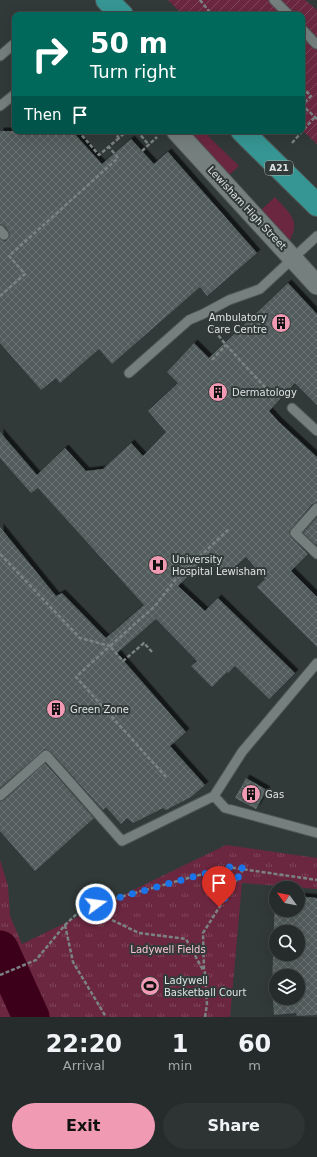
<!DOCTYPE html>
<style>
:root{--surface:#252c2b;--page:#2d3433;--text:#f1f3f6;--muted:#a3a7a9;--line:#424847;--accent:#f19ab3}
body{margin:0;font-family:"DejaVu Sans",sans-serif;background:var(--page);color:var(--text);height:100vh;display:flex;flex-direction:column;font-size:15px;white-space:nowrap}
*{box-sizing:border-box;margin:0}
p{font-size:13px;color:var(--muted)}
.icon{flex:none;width:22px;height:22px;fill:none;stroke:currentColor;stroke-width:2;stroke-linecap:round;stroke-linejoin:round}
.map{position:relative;height:1017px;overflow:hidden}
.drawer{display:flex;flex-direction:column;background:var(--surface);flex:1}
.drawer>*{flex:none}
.banner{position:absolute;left:12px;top:12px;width:293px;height:122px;border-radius:8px;box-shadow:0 4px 16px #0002,0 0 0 1px var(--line);background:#00695c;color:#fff;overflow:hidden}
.needle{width:26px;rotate:303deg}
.tools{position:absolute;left:269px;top:881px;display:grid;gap:8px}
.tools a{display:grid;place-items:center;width:36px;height:36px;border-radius:50%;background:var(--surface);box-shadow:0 4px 16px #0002,0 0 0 1px var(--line);font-size:20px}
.pin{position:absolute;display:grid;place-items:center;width:34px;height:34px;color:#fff;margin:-41px -17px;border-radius:50% 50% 50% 0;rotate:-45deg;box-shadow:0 0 4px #0007}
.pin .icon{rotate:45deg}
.me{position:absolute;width:44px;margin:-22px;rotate:76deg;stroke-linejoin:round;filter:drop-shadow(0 0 3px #0008)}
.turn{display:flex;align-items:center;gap:14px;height:84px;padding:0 12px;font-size:18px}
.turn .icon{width:52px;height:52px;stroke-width:2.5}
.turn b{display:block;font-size:28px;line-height:34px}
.then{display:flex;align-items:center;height:38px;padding:0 12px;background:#0003;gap:8px;font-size:15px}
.eta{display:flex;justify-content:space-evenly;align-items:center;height:68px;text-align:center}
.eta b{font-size:24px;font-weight:800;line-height:28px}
.primary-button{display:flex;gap:8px;margin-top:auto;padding:8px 12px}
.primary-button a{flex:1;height:46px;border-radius:24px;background:var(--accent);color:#111;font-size:16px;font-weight:800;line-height:46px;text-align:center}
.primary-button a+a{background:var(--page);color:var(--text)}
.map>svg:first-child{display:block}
.grass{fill:#6b273f}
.park{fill:url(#park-tufts)}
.garden{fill:url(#garden-furrows)}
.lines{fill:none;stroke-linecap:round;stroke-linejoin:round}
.river{stroke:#3d001a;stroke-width:37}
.building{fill:url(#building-cross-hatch);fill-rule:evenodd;filter:url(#shadow)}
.lane-casing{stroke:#505756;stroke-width:11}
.street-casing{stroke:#505756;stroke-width:21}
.highway-casing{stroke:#505756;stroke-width:24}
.path{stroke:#7b8382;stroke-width:2.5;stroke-dasharray:4 2;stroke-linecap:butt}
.lane{stroke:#757f7e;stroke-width:9}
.street{stroke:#757f7e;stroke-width:19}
.highway{stroke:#369693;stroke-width:22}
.route{stroke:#1a73e8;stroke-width:7;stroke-dasharray:0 12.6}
.labels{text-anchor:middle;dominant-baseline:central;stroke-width:4;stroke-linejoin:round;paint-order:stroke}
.shield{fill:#313a39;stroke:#a9b0af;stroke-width:1}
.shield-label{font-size:9px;font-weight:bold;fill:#dde3e2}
.street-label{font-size:10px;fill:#dde3e2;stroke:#313a39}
.poi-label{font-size:10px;fill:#dde3e2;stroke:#313a39;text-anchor:start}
.park-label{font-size:10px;fill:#f6c3d0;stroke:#313a39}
</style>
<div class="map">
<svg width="317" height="1017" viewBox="0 0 317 1017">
<defs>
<pattern id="park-tufts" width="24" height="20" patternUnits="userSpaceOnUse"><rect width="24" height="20" fill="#6b273f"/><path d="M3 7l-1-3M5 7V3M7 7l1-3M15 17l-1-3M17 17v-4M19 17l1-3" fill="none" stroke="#80465a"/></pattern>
<pattern id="garden-furrows" width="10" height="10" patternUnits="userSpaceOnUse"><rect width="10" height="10" fill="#6b273f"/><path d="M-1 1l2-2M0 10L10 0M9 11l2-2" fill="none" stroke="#80465a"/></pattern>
<pattern id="building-cross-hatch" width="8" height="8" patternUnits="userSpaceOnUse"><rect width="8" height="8" fill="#525c5b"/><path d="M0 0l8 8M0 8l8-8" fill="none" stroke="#6a7372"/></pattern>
<filter id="shadow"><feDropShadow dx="3.5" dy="-3.5" stdDeviation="0" flood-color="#0009"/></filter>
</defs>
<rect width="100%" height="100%" fill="#313a39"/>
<path class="grass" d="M184 131H203L239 166 226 178Z
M275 197C290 214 302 221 288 243L259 212Z"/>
<path class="park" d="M226 845 317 858V889L242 883 230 1017H0V860L8 886 10 916 22 944Z"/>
<path class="garden" d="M168 0H305L317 10V144L302 130V15H183Z"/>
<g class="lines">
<path class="river" d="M0 949 31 1017"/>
</g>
<path class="building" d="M0 131H72L102 164 131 139 154 164 168 152 257 253 207 296 200 287 112 364 99 349 60 383 56 378 41 390 0 343V239L5 241 7 240 10 234 5 226 0 224Z
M288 283 317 314V405L295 383 269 411 279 422 317 457V502L312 504 289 532 291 537 308 554 291 571 317 597V647L257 587 265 579 246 557 224 576 207 558 178 586 205 611 218 598 295 673 269 699 235 666 228 673 227 672 212 687 191 666 197 661 156 619 117 653 186 732 170 746 205 785 191 797 166 810 163 808 133 823 127 818 121 824 106 807 103 810 50 751 45 749 0 788V527L56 596 62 593 106 638 144 605 38 488 31 493 0 458V432L37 475 65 448 86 471 103 469 131 443 143 456 166 432 148 411 178 383 167 372 194 343 209 358Z
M317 517V544L316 545 303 533Z
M45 763 94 818 35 871 0 831V802L4 800Z
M246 778 267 790 256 809 235 798Z
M275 894H276V910H298V896L317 898V1015L297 1016 296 1013 274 1015 272 988ZM276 932H298V954H276ZM276 976H298V998H276Z"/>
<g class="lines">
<defs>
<path id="lane" d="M274 0 289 15
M302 29 316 44 317 43
M0 56 15 43
M0 106 15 94
M0 230 4 235
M129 373 189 320 203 314 229 300 260 289 317 236
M292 408 317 431
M317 508 295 533 317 554
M317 663 242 752 214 796 225 808 317 833
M0 796 46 755 122 841 214 796"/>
<path id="street" d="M176 131 317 285"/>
<path id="highway" d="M107 0 122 15
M242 131 317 205"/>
</defs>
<use href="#lane" class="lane-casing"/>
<use href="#street" class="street-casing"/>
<use href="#highway" class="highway-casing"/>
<path class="path" d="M200 0 212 15
M302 87 311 96 302 105 317 119
M78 131 99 155 119 138
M113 131 119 138 127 131
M137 131 149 145
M292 143 315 117
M142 151 157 137
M0 296 25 274 9 256 118 158 109 147
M211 326 226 345 274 397
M212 360 226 345
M0 554 80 638 110 646 76 677 166 777
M152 652 144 643 123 661 110 646 155 606 176 579 230 528
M85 907 139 933 186 939 203 970
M65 925 73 962 106 1017
M0 975 36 960 65 925 84 907 228 867 317 880
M205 1017 207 1004 205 973 204 970 203 933 244 868"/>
<use href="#lane" class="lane"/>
<use href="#street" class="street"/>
<use href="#highway" class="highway"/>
</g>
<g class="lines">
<path class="route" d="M96 904 228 867 244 868 219 907"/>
</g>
<defs>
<symbol id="building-disc" viewBox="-11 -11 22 22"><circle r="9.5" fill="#f19ab3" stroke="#313a39"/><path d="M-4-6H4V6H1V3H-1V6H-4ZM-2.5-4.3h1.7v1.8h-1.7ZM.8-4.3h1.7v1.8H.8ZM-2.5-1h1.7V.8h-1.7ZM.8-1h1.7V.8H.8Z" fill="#111"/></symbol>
<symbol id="hospital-disc" viewBox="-11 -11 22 22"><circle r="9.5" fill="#f19ab3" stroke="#313a39"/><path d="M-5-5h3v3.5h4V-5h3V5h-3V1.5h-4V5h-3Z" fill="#111"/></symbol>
<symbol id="stadium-disc" viewBox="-11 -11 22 22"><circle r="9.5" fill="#f19ab3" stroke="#313a39"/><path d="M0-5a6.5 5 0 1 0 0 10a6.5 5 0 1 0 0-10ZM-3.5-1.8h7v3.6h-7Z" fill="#111"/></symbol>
</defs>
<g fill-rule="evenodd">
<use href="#building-disc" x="270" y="312" width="22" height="22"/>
<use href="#building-disc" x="207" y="381" width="22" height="22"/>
<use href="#hospital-disc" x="147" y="554" width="22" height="22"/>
<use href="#building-disc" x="45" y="698" width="22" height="22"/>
<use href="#building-disc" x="240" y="783" width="22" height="22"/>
<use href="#stadium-disc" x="139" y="975" width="22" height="22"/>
</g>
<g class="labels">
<rect class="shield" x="265" y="161" width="28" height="14" rx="3"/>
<g class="shield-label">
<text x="279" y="168">A21</text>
</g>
<g class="street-label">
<text transform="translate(247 208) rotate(47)">Lewisham High Street</text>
</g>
<g class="poi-label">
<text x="267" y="317" text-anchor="end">Ambulatory<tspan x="267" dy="12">Care Centre</tspan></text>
<text x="232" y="392">Dermatology</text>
<text x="172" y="559">University<tspan x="172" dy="12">Hospital Lewisham</tspan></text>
<text x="70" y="709">Green Zone</text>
<text x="265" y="794">Gas</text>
<text x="164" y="980">Ladywell<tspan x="164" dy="12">Basketball Court</tspan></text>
</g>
<g class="park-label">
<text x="168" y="949">Ladywell Fields</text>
</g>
</g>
</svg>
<div class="tools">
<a><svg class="needle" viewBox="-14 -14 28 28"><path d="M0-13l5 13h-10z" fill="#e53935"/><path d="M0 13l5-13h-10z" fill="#a3a7a9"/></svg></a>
<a><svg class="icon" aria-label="search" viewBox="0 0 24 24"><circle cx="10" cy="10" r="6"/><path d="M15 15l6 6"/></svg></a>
<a><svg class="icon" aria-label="layers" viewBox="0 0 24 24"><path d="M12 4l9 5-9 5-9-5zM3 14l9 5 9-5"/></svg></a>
</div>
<div class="pin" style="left:219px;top:907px;background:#d93025"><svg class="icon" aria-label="arrive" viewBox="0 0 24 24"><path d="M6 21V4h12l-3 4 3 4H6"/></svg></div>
<svg class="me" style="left:96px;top:904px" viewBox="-20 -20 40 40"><circle r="17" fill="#1a73e8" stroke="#fff" stroke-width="3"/><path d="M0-11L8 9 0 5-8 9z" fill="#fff"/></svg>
<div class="banner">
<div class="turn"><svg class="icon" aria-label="right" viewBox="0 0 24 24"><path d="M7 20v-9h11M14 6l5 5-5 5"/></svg><div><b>50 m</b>Turn right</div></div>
<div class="then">Then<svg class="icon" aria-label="arrive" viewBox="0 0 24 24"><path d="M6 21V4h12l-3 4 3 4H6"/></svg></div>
</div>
</div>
<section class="drawer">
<div class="eta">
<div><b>22:20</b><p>Arrival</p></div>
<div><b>1</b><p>min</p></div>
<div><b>60</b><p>m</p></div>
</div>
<div class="primary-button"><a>Exit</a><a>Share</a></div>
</section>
